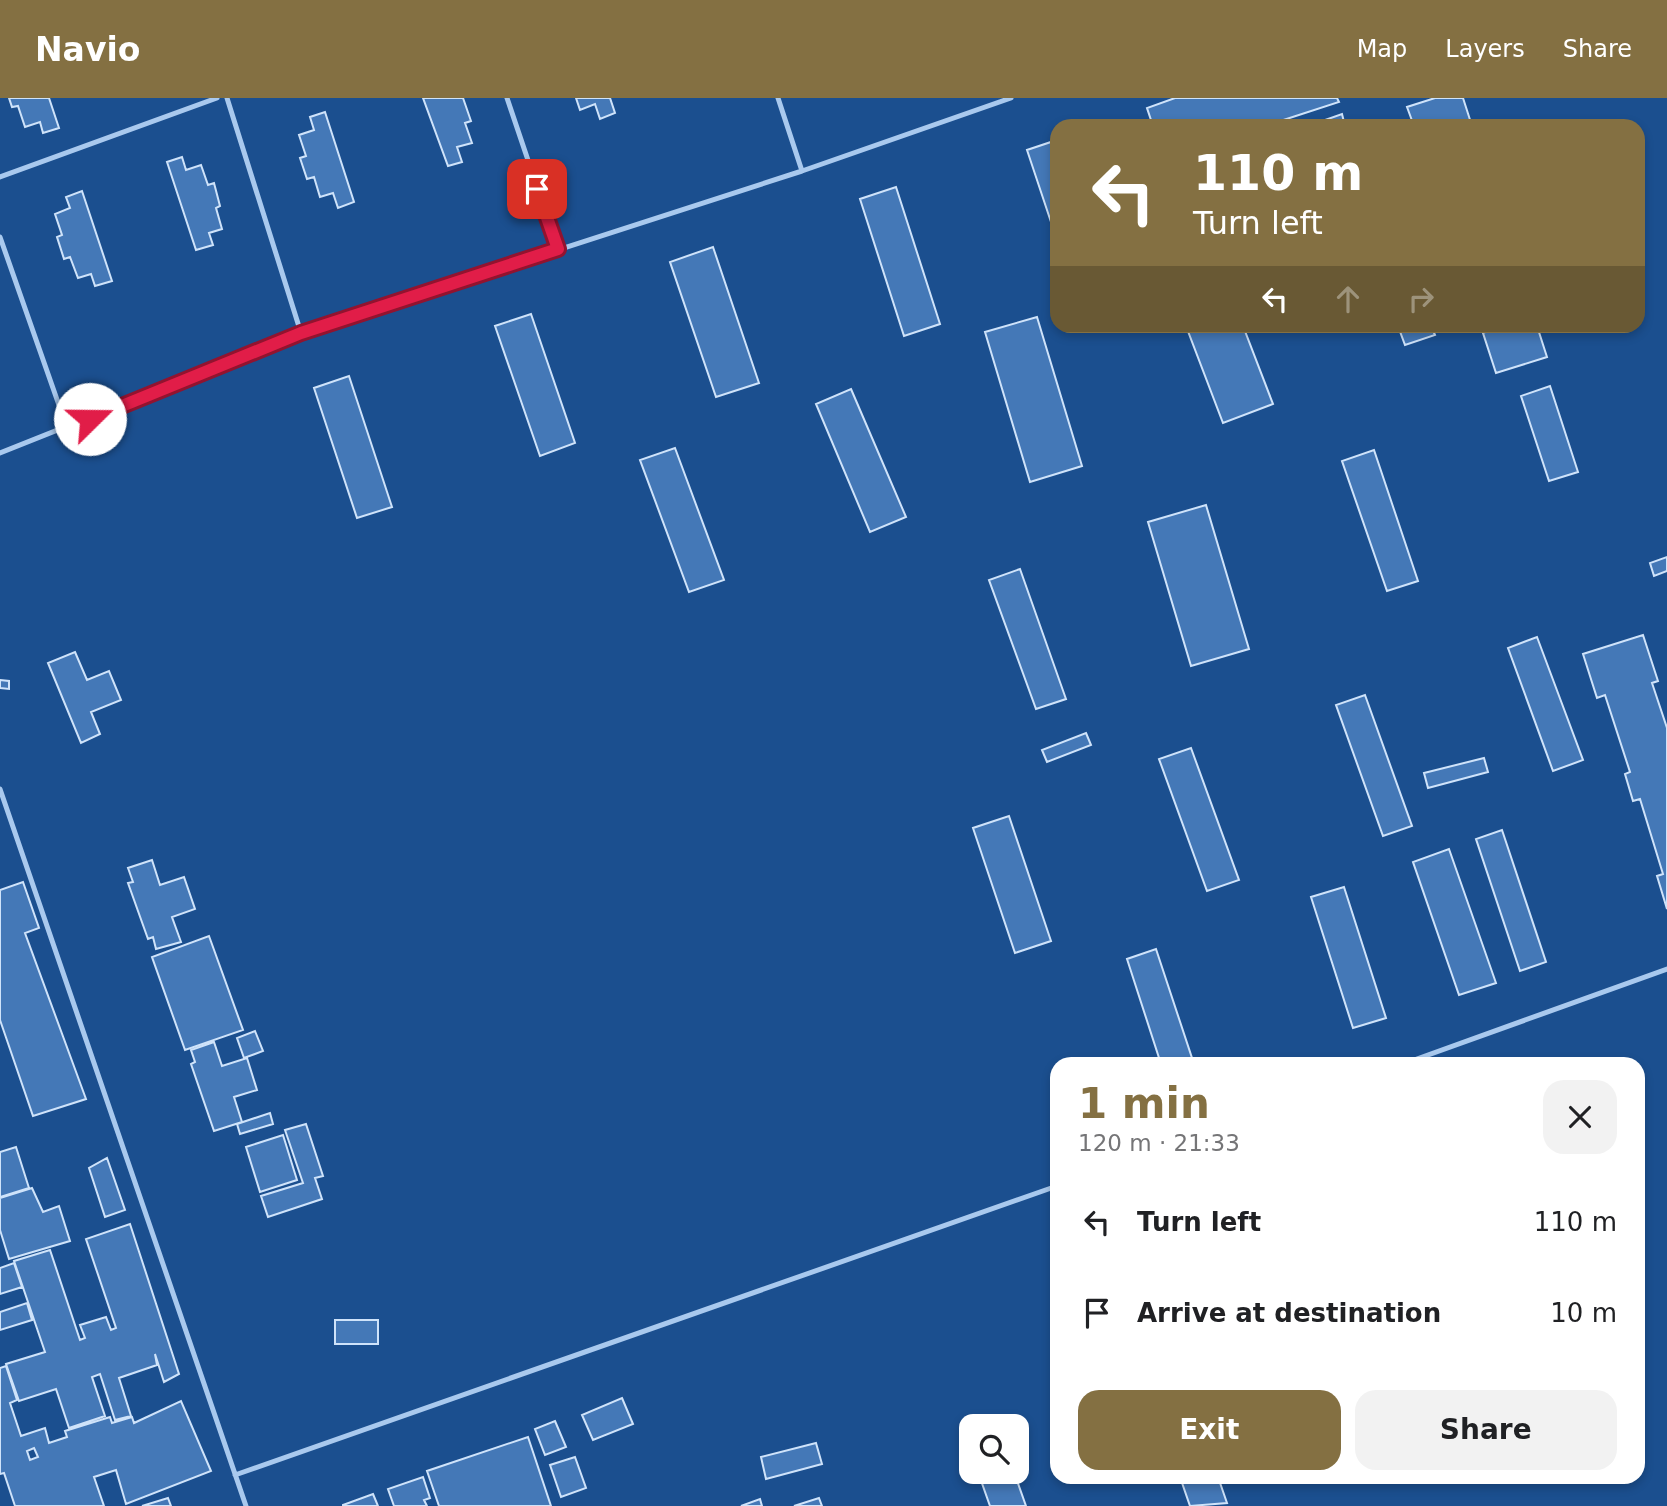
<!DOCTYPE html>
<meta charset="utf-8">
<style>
:root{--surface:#fff;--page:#f2f2f2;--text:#202124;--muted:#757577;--accent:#847042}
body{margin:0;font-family:"DejaVu Sans",sans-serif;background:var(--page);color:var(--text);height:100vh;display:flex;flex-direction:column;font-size:26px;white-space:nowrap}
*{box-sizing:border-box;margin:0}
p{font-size:23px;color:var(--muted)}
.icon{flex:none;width:38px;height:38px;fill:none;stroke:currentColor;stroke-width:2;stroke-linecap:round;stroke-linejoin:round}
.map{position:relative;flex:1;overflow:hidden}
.side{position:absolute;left:1050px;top:959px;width:595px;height:427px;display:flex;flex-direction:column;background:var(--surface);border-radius:21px;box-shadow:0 4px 10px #0003}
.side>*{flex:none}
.guide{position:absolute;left:1050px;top:21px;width:595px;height:214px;border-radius:21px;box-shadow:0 4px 10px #0003;background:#847042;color:#fff;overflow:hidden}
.controls{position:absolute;left:959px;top:1316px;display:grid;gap:14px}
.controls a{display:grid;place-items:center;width:70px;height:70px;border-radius:14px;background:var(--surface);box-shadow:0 4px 10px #0003;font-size:35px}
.pin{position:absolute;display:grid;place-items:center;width:60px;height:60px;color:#fff;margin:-30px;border-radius:14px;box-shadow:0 4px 10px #0006}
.me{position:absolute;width:77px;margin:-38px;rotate:68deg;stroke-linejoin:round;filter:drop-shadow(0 0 5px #0008)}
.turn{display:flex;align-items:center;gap:24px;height:147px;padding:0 28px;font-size:32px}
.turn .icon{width:91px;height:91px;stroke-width:2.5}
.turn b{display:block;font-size:49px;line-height:60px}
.lanes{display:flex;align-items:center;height:66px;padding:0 28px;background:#0003;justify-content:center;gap:35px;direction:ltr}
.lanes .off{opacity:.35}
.round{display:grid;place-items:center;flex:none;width:74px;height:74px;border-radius:21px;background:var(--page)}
.headline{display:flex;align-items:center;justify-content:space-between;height:119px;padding:0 28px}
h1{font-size:42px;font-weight:700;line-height:52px;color:var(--accent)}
.button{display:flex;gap:14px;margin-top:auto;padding:14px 28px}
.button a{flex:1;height:80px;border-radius:21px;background:var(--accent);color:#fff;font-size:28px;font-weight:700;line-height:80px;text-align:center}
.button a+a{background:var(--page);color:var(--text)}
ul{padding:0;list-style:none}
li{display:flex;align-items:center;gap:21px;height:91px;padding:0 28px}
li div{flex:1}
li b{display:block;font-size:26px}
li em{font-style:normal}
header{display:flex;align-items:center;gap:42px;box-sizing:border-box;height:98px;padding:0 35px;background:var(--accent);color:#fff}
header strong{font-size:33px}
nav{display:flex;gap:38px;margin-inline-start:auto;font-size:24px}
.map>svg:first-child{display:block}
.building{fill:#4478b7;stroke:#cfe3fa;stroke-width:2;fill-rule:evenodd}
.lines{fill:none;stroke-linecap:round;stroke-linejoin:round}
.lane{stroke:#a9c9ee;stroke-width:5}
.route-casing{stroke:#92132f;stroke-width:18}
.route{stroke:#e11d48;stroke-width:12}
</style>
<header>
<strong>Navio</strong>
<nav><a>Map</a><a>Layers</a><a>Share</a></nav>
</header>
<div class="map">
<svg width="1667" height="1408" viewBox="0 0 1667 1408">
<rect width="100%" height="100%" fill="#1b4f8f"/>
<path class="building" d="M9 0H49L59 30 43 35 40 24 25 29 18 8 12 9Z
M423 0H463L471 23 465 25 472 45 457 49 462 64 448 68Z
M576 0H610L615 15 600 21 595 6 580 12Z
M1175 0H1337L1339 4 1265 28H1153L1147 10Z
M1435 0H1463L1472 28H1414L1407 9Z
M325 14 354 104 338 110 333 95 320 99 314 79 307 81 300 60 306 58 299 37 314 32 310 19Z
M1342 16 1345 28H1308Z
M1057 42V142L1027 52Z
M182 59 186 72 201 67 208 87 214 85 220 108 216 110 222 131 209 135 213 147 196 152 167 64Z
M896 89 940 226 904 238 860 101Z
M82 93 112 183 95 188 91 176 78 180 70 159 64 161 57 139 62 137 55 116 70 110 66 99Z
M713 149 759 285 716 299 670 164Z
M531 216 575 345 540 358 495 228Z
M1037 219 1082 368 1030 384 985 234Z
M1186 228H1243L1273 306 1223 325Z
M1398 228H1431L1435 237 1405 247Z
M1487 228H1537L1547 259 1496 275 1483 235 1488 233Z
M349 278 392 409 357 420 314 290Z
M1550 288 1578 374 1549 383 1521 298Z
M851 291 906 419 870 434 816 306Z
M675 350 724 482 689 494 640 362Z
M1374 352 1418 483 1387 493 1342 363Z
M1206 407 1249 551 1191 568 1148 424Z
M1667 459V473L1654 478 1650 465Z
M1020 471 1066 601 1036 611 989 482Z
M1643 537 1658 583 1652 585 1667 630V811L1657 778 1663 776 1640 701 1633 703 1625 676 1630 674 1605 597 1597 600 1583 556Z
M1537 539 1583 662 1553 673 1508 550Z
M75 554 87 582 109 573 121 602 91 614 100 636 81 645 48 565Z
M0 582 9 583V591L0 590Z
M1365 597 1412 728 1383 738 1336 607Z
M1086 635 1091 647 1047 664 1042 652Z
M1191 650 1239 782 1207 793 1159 661Z
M1484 660 1488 674 1428 690 1424 675Z
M1009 718 1051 843 1015 855 973 730Z
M1502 732 1546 864 1520 873 1476 741Z
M1449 751 1496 885 1459 897 1413 764Z
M152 762 160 787 184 779 195 811 172 819 181 844 156 851 153 839 148 841 128 785 133 784 128 770Z
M23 784 39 830 25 835 86 1001 33 1018 0 922V792Z
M1344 789 1386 920 1353 930 1311 799Z
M209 838 243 932 185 952 152 859Z
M1156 851 1194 966H1161L1127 861Z
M255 933 263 953 244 960 237 940Z
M214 944 222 968 247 960 257 992 234 999 242 1024 214 1033 191 966 195 964 191 952Z
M270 1015 273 1026 240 1036 237 1026Z
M306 1026 323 1078 315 1080 322 1101 268 1119 261 1098 303 1085 285 1032Z
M283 1037 297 1082 260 1094 246 1049Z
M16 1049 29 1090 0 1099V1054Z
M107 1060 125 1112 105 1119 89 1070Z
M32 1090 43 1114 59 1108 70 1143 9 1161 0 1132V1100Z
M130 1126 179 1276 164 1284 155 1256 157 1267 119 1280 131 1318 115 1322 100 1276 92 1279 105 1318 69 1330 56 1291 19 1303 6 1266 45 1254 14 1163 50 1152 80 1242 85 1240 80 1227 106 1219 111 1232 116 1230 86 1141Z
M14 1165 22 1189 0 1196V1170Z
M27 1205 32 1222 0 1232V1214Z
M335 1222H378V1246H335Z
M6 1268 17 1302 10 1305 21 1338 45 1330 49 1345 67 1339 65 1333 110 1319 112 1325 132 1319 134 1325 181 1303 211 1373 126 1406 116 1372 94 1379 104 1408H15L4 1375 0 1376V1270ZM34 1350 38 1359 30 1362 27 1353Z
M622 1300 633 1326 593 1342 582 1317Z
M555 1323 566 1349 545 1357 535 1331Z
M528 1339 551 1408H439L427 1373Z
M816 1345 822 1366 766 1381 761 1359Z
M575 1359 586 1390 561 1399 550 1367Z
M978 1374H1014L1026 1408H990Z
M423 1379 430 1400 424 1402 427 1408H394L388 1391Z
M1180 1379H1218L1227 1405 1190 1408Z
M373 1396 378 1408H343V1407Z
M168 1400 171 1408H142Z
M819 1400 822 1408H794Z
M760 1401 762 1408H741Z"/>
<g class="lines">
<path class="lane" d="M227 0 301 235
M507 0 558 151
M778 0 802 73
M0 79 217 0
M0 139 67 330
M0 355 301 235 802 73 1011 0
M0 691 246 1408
M1403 966 1667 871
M235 1377 1057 1088"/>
</g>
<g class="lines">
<defs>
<path id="route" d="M90 321 301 235 558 151 537 91"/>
</defs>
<use href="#route" class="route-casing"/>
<use href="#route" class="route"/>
</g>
</svg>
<div class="controls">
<a><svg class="icon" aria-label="search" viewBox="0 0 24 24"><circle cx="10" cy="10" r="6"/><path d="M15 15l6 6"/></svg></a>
</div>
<div class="pin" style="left:537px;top:91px;background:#d93025"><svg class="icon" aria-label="arrive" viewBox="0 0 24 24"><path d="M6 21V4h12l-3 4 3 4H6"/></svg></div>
<svg class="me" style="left:90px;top:321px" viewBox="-20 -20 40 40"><circle r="19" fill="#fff"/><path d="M0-13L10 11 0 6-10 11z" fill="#e11d48"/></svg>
<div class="guide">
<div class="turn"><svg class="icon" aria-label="left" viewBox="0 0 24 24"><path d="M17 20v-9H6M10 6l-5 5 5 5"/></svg><div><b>110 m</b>Turn left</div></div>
<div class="lanes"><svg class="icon" aria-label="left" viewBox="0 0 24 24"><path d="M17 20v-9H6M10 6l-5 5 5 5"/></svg><svg class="icon off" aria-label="ahead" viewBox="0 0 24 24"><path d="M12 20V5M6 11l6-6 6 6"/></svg><svg class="icon off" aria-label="right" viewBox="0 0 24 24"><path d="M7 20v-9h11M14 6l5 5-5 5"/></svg></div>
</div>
<section class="side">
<div class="headline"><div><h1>1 min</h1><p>120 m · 21:33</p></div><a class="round"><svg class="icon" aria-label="close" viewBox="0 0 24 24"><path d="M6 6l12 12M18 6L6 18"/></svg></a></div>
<ul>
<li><svg class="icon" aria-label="left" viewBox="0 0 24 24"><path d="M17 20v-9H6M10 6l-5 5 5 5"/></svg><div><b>Turn left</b></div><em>110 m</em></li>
<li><svg class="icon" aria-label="arrive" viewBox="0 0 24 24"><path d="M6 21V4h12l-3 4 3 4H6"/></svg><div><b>Arrive at destination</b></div><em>10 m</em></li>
</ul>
<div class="button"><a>Exit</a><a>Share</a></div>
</section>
</div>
